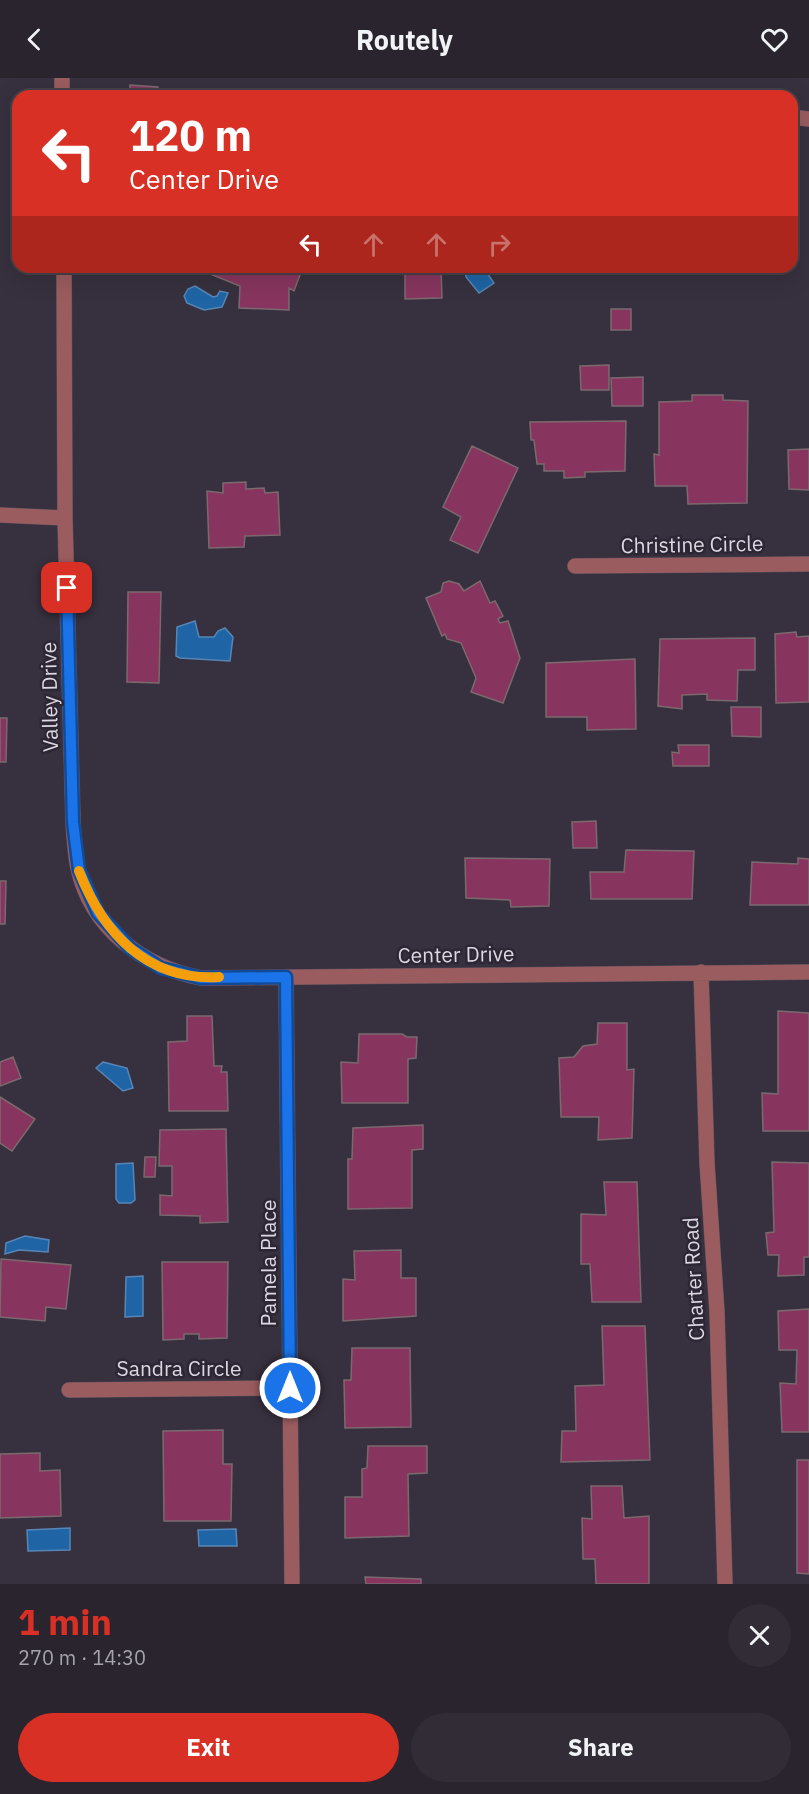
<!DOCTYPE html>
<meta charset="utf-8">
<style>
:root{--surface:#29242e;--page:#312c36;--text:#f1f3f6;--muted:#a5a4aa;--line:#45414a;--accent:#d93025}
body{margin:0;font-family:"IBM Plex Sans",sans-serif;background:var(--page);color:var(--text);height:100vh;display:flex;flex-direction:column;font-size:22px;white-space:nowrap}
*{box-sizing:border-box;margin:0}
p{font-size:20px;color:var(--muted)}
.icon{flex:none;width:33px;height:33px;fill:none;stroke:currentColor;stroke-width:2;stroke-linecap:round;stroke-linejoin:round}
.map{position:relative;height:1506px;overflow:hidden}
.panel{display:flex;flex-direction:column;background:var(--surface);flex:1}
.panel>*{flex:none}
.hud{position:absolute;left:12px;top:12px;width:786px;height:183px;border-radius:18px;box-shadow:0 6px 24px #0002,0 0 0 2px var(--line);background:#d93025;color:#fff;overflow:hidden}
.pin{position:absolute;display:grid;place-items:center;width:51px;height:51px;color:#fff;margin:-26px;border-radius:12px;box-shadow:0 3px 9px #0006}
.me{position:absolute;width:66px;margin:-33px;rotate:0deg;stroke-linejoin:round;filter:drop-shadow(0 0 4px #0008)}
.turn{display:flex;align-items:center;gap:21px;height:126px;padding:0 18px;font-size:27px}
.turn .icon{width:78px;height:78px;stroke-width:2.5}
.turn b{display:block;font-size:42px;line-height:51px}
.lanes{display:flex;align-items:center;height:57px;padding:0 18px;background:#0003;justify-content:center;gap:30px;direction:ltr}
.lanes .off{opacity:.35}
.round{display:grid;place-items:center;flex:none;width:63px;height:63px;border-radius:32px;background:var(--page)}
.head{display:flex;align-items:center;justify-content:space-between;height:102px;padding:0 18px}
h1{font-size:36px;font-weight:700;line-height:45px;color:var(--accent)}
.action{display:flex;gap:12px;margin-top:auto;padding:12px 18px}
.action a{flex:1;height:69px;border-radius:36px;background:var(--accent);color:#fff;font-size:24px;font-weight:700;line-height:69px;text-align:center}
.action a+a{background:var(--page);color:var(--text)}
header{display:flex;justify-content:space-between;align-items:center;height:78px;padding:0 18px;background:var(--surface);font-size:27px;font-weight:700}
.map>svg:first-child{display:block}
.water{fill:#1f64a4;stroke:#5786b6;stroke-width:1.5}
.building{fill:#87355e;stroke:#7b6970;stroke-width:1.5}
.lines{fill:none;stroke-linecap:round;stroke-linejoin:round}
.minor-casing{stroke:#554e5b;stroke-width:16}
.minor{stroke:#9a5c5f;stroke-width:15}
.route-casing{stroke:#114b97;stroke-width:15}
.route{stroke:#1a73e8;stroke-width:10}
.slow{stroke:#f59e0b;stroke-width:10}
.labels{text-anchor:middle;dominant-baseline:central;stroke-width:5;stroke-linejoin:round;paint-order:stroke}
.street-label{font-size:21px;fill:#dbd7e0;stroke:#2d2634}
</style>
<header><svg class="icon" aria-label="back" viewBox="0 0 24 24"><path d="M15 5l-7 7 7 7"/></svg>Routely<svg class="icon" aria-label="heart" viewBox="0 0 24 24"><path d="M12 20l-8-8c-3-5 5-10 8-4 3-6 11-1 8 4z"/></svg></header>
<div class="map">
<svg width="809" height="1506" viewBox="0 0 809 1506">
<rect width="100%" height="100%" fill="#37303e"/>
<path class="water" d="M465 189H483L494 205 479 215 466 199Z
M195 208 213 219 217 218 220 213 228 215 222 229 204 232 187 225 184 218 188 211Z
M195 543 199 559H214L218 553 225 550 233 559 230 583 180 580 176 578 177 549Z
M103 984 127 990 133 1010 123 1013 96 990Z
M133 1085 135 1122 131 1125H119L116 1121V1086Z
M25 1158 49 1162 48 1174 19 1172 5 1176 6 1165Z
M143 1198V1238L125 1239 126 1199Z
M70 1450V1472L28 1473 27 1452Z
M236 1451 237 1468H199L198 1452Z"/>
<path class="building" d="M130 7 158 9 157 18H130Z
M193 189H303L294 213 289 210V232L239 230 240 208Z
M405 189H441L442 220 405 221Z
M607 189H634L633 193H608Z
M611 231H631V252H611Z
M609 287V312H581L580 288Z
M643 299V328H612L611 300Z
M692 317H723V322L748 323 747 425 688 426 687 408H655L654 376 659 377V324L692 323Z
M626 343 625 393 585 394V399L564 400V393H544V386H537L534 362H531L530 344Z
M472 368 518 390 478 475 450 462 461 439 443 429Z
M809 371V412L789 411 788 372Z
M246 404V411L264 410 265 415 278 414 280 457 245 458 244 469 209 470 207 413 223 415V405Z
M449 503 459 506 464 513 480 503 490 525 495 523 503 538 498 541 500 545 508 543 520 580 503 625 471 614 476 600 461 565 447 561 445 556 442 558 426 520 441 514 443 505Z
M128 514H161L159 605 127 604Z
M796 554 797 559 809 558V624L776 625 775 556Z
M755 560V592H738L737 623 707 622V616L682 617V631L658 628 660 561Z
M635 581 636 651 587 652V639H546V585Z
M731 629H761V659L732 658Z
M0 640H7L6 684H0Z
M678 667H709V688H673L672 674 679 675Z
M596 743 597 770H573L572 744Z
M626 772 694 773 692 821H591L590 794H624Z
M465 780 550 781 549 828 511 829 510 822 466 820Z
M798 780 809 781V827H750L752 784 798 786Z
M0 803H6L5 846H0Z
M778 933 809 935V1053H763L762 1015 778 1016Z
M187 938H212L214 988H222L221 994H227L228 1033H169L168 964 187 963Z
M598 945H627V992L634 991 632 1060 598 1062 599 1039H561L559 980 574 979 583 968 597 966Z
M359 956H402L407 959H417L416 980 408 981V1025H342L341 984 358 985Z
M13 979 21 1000 0 1008V984Z
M0 1019 35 1041 12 1073 0 1065Z
M423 1047V1071L412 1072V1130L348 1131V1081H352L353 1050Z
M226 1051 228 1144 200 1145V1138L160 1137V1117L172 1118V1088H159L160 1052Z
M145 1079H156L155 1099H144Z
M772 1084 809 1085V1179H804V1197L778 1198 779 1177H768L766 1155 774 1154Z
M604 1104H637L641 1224H592L590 1186H581V1136L606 1137Z
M401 1172V1200H416V1238L343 1243V1201L355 1202 354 1173Z
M1 1181 71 1187 66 1231 46 1229 45 1243 0 1239Z
M162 1184H228L227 1260 199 1261V1256H184V1261L163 1262Z
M809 1231V1354H782L780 1305 796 1306 797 1272H779L778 1233Z
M602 1248H645L650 1382 561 1384 562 1353H576L575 1308 604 1307Z
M352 1270H410L411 1349 345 1350 344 1302H351Z
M223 1352V1386H232L231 1443H164L163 1353Z
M368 1368H427V1395L408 1396 409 1458 345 1460V1419H362V1391L367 1390Z
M40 1375V1393L60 1392 61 1438 0 1440V1376Z
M797 1382H809V1496L797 1495Z
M591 1408H622L624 1440 649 1438V1506H596L595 1481H583L582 1440 592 1441Z
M365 1499 421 1501V1506H366Z"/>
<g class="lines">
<defs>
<path id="minor" d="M62 0V18
M792 39 809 41
M64 189 65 440 73 744C74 759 75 775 78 790 91 850 143 889 201 900L809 894
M0 437 65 440
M575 488 809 486
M701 894 707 1085 717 1234 725 1506
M286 899 292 1506
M69 1312 290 1310"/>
</defs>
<use href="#minor" class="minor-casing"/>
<use href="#minor" class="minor"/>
</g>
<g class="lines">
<defs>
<path id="route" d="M67 510 73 744 79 792 98 835 130 870 161 890 201 900 286 899 290 1310"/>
</defs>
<use href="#route" class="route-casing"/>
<use href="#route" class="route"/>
<path class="slow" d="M79 793C103 855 147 903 219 899"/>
</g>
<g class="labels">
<g class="street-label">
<text transform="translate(692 466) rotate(-1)">Christine Circle</text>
<text transform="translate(49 619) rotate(-91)">Valley Drive</text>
<text transform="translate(456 876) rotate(-1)">Center Drive</text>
<text transform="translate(268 1185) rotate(-90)">Pamela Place</text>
<text transform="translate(693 1201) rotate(-93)">Charter Road</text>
<text x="179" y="1290">Sandra Circle</text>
</g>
</g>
</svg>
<div class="pin" style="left:67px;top:510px;background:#d93025"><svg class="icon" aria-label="arrive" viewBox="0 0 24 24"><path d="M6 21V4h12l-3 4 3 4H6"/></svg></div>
<svg class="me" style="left:290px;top:1310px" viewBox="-20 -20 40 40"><circle r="17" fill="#1a73e8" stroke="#fff" stroke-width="3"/><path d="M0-11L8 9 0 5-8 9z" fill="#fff"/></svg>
<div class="hud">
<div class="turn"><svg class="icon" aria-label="left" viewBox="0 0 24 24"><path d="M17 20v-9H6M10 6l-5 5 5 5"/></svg><div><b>120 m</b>Center Drive</div></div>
<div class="lanes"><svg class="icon" aria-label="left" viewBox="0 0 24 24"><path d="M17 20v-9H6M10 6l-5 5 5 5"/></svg><svg class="icon off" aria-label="ahead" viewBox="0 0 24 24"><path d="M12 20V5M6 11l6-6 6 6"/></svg><svg class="icon off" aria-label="ahead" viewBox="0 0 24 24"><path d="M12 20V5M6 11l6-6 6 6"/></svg><svg class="icon off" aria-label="right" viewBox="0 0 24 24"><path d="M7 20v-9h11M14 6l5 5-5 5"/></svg></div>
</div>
</div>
<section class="panel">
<div class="head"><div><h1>1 min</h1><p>270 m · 14:30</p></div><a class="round"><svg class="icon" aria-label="close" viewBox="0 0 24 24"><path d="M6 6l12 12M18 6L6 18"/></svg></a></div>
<div class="action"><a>Exit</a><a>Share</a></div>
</section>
